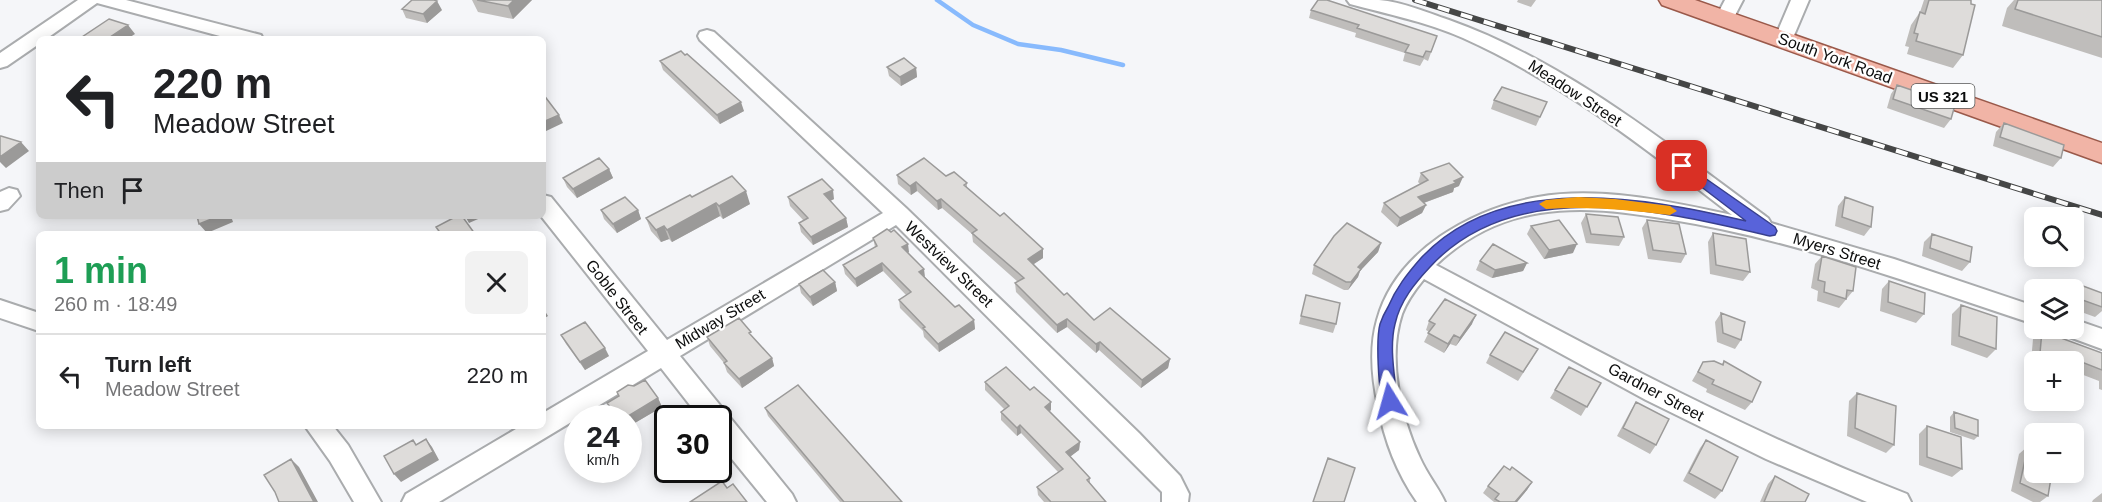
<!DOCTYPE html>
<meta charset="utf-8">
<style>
:root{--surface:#fff;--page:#f2f2f2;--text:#202124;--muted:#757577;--line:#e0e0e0}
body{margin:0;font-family:Helvetica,sans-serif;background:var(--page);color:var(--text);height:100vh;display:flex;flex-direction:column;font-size:22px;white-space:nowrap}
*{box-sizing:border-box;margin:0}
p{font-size:20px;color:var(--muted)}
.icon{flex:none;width:33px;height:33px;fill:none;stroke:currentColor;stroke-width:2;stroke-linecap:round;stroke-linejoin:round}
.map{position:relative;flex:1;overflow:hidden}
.panel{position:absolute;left:36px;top:231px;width:510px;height:198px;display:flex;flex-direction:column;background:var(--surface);border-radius:9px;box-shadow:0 3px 15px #0003}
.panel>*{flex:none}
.hud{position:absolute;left:36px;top:36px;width:510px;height:183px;border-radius:9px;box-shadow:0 3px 15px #0003;background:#fff;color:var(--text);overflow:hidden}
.controls{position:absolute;left:2024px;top:207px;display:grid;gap:12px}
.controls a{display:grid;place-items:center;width:60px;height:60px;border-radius:9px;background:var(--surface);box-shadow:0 3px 15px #0003;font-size:30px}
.speed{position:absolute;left:564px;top:405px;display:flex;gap:12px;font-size:30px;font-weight:700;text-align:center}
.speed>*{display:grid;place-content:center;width:78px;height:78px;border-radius:50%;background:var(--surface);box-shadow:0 3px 15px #0003;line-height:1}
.speed small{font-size:15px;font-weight:400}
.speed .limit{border:3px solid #111;border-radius:9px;background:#fff;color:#111}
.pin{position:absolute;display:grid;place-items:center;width:51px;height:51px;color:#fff;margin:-26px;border-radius:12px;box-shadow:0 3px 9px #0006}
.me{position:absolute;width:66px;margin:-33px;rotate:352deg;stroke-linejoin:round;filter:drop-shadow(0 0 4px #0008)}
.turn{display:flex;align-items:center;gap:21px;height:126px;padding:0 18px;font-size:27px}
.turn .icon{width:78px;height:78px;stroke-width:2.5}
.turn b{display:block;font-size:42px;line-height:51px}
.then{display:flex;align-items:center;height:57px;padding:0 18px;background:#0003;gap:12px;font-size:22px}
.round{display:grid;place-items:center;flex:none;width:63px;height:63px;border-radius:9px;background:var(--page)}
.overview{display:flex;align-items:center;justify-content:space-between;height:102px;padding:0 18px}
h1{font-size:36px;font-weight:700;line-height:45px;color:#1e9e55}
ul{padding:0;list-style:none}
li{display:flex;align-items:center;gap:18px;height:84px;padding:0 18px;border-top:2px solid var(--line)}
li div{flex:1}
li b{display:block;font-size:22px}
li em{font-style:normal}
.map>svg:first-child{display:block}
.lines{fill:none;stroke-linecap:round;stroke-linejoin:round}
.stream{stroke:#88bafd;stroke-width:4.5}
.minor-casing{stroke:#aaacae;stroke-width:4}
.major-casing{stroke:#9a594a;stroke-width:3}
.minor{fill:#fff;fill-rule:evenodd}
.major{fill:#f1b4a6;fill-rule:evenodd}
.rail-casing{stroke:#454646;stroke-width:6}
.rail{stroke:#fff;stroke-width:4;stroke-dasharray:12;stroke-linecap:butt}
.wall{fill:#bfbdbb}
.shaded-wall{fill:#9b9a99}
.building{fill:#dedcda;stroke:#9b9a99;stroke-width:1.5}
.route{fill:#5863da;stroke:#39408e;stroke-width:1.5}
.slow{fill:#f59e0b}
.labels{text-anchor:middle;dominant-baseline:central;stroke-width:4.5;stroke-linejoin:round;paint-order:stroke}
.shield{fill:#fff;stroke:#555656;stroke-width:1.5}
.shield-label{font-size:15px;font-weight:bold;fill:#0c0d0d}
.street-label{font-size:16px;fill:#0c0d0d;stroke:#fff}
</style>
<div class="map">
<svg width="2102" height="502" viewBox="0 0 2102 502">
<rect width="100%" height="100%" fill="#f5f6f9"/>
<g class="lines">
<path class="stream" d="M937 0 973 25 1018 44 1061 50 1123 65"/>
<defs>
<path id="minor" d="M78 0H126L261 35 263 39H231L97 3 46 39H39V44L7 66 0 68V53Z
M1347 0C1357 0 1368 0 1379 0 1402 2 1426 12 1449 20 1567 62 1667 144 1768 218L1771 223 1894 259 2034 306V324C1912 284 1794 239 1667 219 1626 212 1582 206 1540 213 1501 219 1465 237 1436 265 1591 348 1744 431 1907 494L1911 502H1867L1766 459 1646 400 1424 279C1415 290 1407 301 1402 314 1387 359 1401 417 1420 458 1427 474 1438 487 1445 502H1417C1397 474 1384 439 1378 406 1372 378 1369 348 1377 320 1396 250 1472 209 1538 197 1601 186 1671 202 1732 215 1646 149 1561 82 1463 38 1426 22 1388 14 1350 4Z
M1725 0H1743L1731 23H1717L1715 19Z
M1791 0H1809L1792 40 1790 44H1776L1774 40Z
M707 30 714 32 906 208 1139 433 1180 476 1189 494 1188 502H1162V492L896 225 680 356 792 494 796 502H767L718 442V418H700L661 368 439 502H402L406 494 521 426H543V413L648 351 541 216H543V195L551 197 667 340 883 213 700 40 698 36 700 32Z
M9 188 17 190 20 196 8 209 0 211V192Z
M0 300 39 313V331L0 318Z
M2073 319 2102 329V349L2064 335 2060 328H2073Z
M305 426H333L348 445 381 502H354L330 461Z"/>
<path id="major" d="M1659 0H1695L2102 143V163L1662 5Z"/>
</defs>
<use href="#minor" class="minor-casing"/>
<use href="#major" class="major-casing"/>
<use href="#minor" class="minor"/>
<use href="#major" class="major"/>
<defs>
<path id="rail" d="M1415 0 2102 215"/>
</defs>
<use href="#rail" class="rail-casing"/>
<use href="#rail" class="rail"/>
</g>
<path class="wall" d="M472 0H532L513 19 478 12Z
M1518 0H1536L1531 7 1517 2Z
M1924 0H1971L1963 55 1953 68 1907 54 1909 47 1905 46 1911 25 1920 12Z
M2014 0H2102V58L2002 26 2007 8Z
M402 9 442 10 427 23 406 18Z
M1311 10 1437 36 1428 61 1424 59 1420 66 1403 61 1405 53 1355 37 1356 33 1309 18Z
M660 61 744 111 720 124 663 70Z
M887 67 916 68 917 77 901 86 889 76Z
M1897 85 1951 119 1944 128 1887 108 1891 94Z
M1494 100 1547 102 1536 126 1491 109Z
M2004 123 2061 158 2053 167 1993 146 1996 132Z
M609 169 613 178 577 198 567 187 563 178Z
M1421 173 1459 186 1454 188 1453 192 1424 203 1426 205 1422 213 1397 227 1381 212 1384 203 1420 184 1418 182Z
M897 175 946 176 967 183V188L1000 216 1043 249V258L1033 264 1064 295 1094 320 1170 359 1168 368 1141 388 1099 350 1096 353 1067 327 1057 333 1016 292 1015 283 1018 282 973 242 972 234 942 208 938 210 917 191 911 195 898 184Z
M692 197 750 204 723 219 720 216 672 242 669 239 661 242 651 231 646 218Z
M788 197 834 199 830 201 846 218 848 227 813 245 801 232 799 223 804 221 790 206Z
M1845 197 1871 227 1864 236 1835 226 1838 206Z
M601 210H638L641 219 617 233 604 219Z
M1586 214 1624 237 1619 246 1586 243 1581 223Z
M1647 220 1686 254 1681 263 1648 259 1642 228Z
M1531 226 1573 253 1544 259 1527 234Z
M1713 233 1750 272 1743 281 1710 274 1708 242Z
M1932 234 1970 262 1962 271 1922 256 1924 242Z
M873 238 909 252 907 253 925 277 955 307 974 320 975 329 939 352 924 337 923 331 900 308 899 300 906 295 883 271 857 287 845 274 843 265 875 247Z
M1381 243 1378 252 1360 271 1358 277 1348 290H1344L1312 274 1314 265Z
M1822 256 1853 291 1839 308 1817 301 1818 291 1811 288 1815 264Z
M1480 261 1527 263 1523 271 1492 278 1476 270Z
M1889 281 1924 314 1916 323 1880 311 1882 289Z
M835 282 837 291 813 306 801 293 799 284Z
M2075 283 2102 293V311L2095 317 2073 309V290H2068Z
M1306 295 1336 324 1333 333 1299 324Z
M1961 305 1996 349 1987 358 1951 345 1952 314Z
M1721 313 1741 340 1735 349 1717 342 1715 322Z
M1429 321 1472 324 1456 346 1450 344 1444 353 1424 342 1429 332 1426 330Z
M2042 331 2102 353V390L2099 389V381L2073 371V362H2034V363L2031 362 2033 339Z
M561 335 609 356 585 370 566 344Z
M707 337 753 338 772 358 774 366 742 388 727 372 724 363 710 346Z
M1490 355 1533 358 1518 381 1486 363Z
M1724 361 1752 402 1745 410 1706 392 1707 389 1692 381 1703 362 1722 364Z
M1569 367 1601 383 1581 416 1550 398Z
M985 382 1051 410 1049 411 1080 442 1079 450 1070 456 1090 478V483L1106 502H1044L1038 495 1037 487 1058 472 1021 433 1017 436 1001 420V412L1004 409 985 390Z
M1857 393 1894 445 1886 453 1847 436 1849 401Z
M658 398 662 407 628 427V418H617L612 411 607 403Z
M1636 402 1656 445 1650 454 1617 436 1631 410Z
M765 408 902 502H840L768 416Z
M1954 412 1978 436 1974 440 1950 432V417Z
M1927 426 1962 469 1952 477 1919 465V434Z
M1706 440 1722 491 1715 499 1683 481 1700 448Z
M2028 446 2048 496 2040 502H2033L2011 491 2019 454Z
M1510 470 1532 482 1527 490 1517 502H1494L1483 493 1488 486Z
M1775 476 1805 502H1760L1768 484Z
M2102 493V502H2092L2093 500Z"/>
<path class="shaded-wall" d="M514 0H532L513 19 508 6Z
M437 1 442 10 427 23 423 14Z
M128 25 135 34 127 39H107Z
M916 68 917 77 901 86 900 77Z
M741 102 744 111 720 124 717 115Z
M559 115 563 123 544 132 543 130V122Z
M21 142 29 151 6 168 0 162V157Z
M609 169 613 178 577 198 573 189Z
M1463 177 1459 186 1454 188 1453 192 1415 206 1418 197Z
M916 182 917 191 911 195 910 186Z
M833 190 834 199 826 203 824 194Z
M746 191 750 204 723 219 719 206Z
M941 199 942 208 938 210 937 201Z
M716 203 720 216 672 242 667 230Z
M1426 205 1422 213 1397 227 1400 218Z
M638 210 641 219 617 233 613 224Z
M219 216H231L233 222 207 233 199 224Z
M465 216H485L469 223Z
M846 218 848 227 813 245 811 237Z
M664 226 669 239 661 242 656 230Z
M1381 243 1378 252 1360 271 1358 277 1348 290 1358 267Z
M908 244 909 252 903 256 902 247Z
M1577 244 1573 253 1544 259 1549 250Z
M1043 249V258L1028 268V259Z
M882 263 883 271 857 287 855 279Z
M1527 263 1523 271 1492 278 1495 270Z
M924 269 925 277 919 272Z
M835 282 837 291 813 306 810 297Z
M543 308 548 316 543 319Z
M1476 315 1472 324 1456 346 1460 338Z
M1067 319V327L1057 333V325Z
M974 320 975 329 939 352 938 344Z
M1454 335 1450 344 1444 353 1448 344Z
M1100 342 1099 350 1096 353V344Z
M605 348 609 356 585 370 580 362Z
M772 358 774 366 742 388 739 379Z
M1170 359 1168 368 1141 388 1142 380Z
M658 398 662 407 628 427V418H625Z
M1051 402V410L1045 415V407Z
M1020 425 1021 433 1017 436V428Z
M426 439 432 447 439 460 401 482 394 474Z
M1080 442 1079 450 1066 460V452Z
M291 459 299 467 318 502H314Z
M1532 482 1527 490 1517 502H1515Z"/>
<path class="building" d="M412 0H434L437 1 423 14 402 9Z
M477 0H514L508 6Z
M1318 0H1327L1437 36 1431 52 1426 51 1423 57 1405 52 1409 45 1357 28 1359 25 1311 10Z
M1929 0H1971V4L1975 5 1963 55 1916 41 1918 34 1914 33 1920 12 1925 14Z
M2018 0H2102V37L2015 9Z
M109 19 128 25 107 39H79Z
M681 51 685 55 687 54 741 102 717 115 660 61Z
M904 58 916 68 900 77 887 67Z
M1897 85 1955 105 1951 119 1893 99Z
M1502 87 1547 102 1540 117 1494 100Z
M543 94 559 115 543 122Z
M2004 123 2064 145 2061 158 2000 137Z
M0 136H1L21 142 0 157Z
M599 158 609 169 573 189 563 178Z
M924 158 946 176 954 172 967 183 964 185 1000 216 1004 213 1043 249 1028 259 1064 295 1067 293 1094 320 1110 308 1170 359 1142 380 1100 342 1096 344 1067 319 1057 325 1015 283 1024 278 972 233 977 230 941 199 937 201 916 182 910 186 897 175Z
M1449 163 1463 177 1454 181 1456 183 1418 197 1426 205 1400 218 1384 203 1428 180 1421 173Z
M732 176 746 191 719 206 716 203 667 230 664 226 656 230 646 218 690 195 692 197Z
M822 179 833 190 824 194 846 218 811 237 799 223 808 218 788 197Z
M625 197 638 210 613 224 601 210Z
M1845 197 1873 207 1871 227 1842 217Z
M1586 214 1618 217 1624 237 1591 234Z
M197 216H219L199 224Z
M457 216H462L475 234H441L436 227Z
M1559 220 1577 244 1549 250 1531 226Z
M1647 220 1679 224 1686 254 1653 250Z
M1347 223 1381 243 1358 267 1361 269 1351 282H1346L1314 265 1334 236Z
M887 229 891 232 894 230 908 244 902 247 924 269 919 272 955 307 959 305 974 320 938 344 923 328 925 327 899 300 911 292 882 263 855 279 843 265 877 246 873 238Z
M1713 233 1746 239 1750 272 1716 265Z
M1932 234 1972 247 1970 262 1930 248Z
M1493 244 1527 263 1495 270 1480 261Z
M1822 256 1856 267 1853 291 1847 290 1846 299 1824 292 1825 282 1818 280Z
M823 270 835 282 810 297 799 284Z
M1889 281 1925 293 1924 314 1888 302Z
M2075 283 2102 293V307L2074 297Z
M1306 295 1340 303 1336 324 1301 316Z
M1445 299 1476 315 1460 338 1454 335 1448 344 1428 333 1435 324 1429 321Z
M1961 305 1997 317 1996 349 1959 336Z
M1721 313 1745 322 1741 340 1723 333Z
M739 318 751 332 749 333 772 358 739 379 724 363 727 361 707 337Z
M585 322 605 348 580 362 561 335Z
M2042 331 2102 353V370L2069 357 2068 362H2062L2040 353Z
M1505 332 1538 349 1523 372 1490 355Z
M1714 361 1723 365 1724 361 1761 382 1752 402 1712 384 1714 380 1698 372 1703 362Z
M1006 367 1030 390 1034 387 1051 402 1045 407 1080 442 1066 452 1090 478 1087 480 1106 502H1051L1037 487 1063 469 1020 425 1017 428 1001 412 1009 406 985 382Z
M1569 367 1601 383 1587 407 1555 390Z
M645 380 658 398 625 418H619L607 403 619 396 617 392 628 385 634 386Z
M798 385 902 502H844L765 408Z
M1857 393 1896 406 1894 445 1855 428Z
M1636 402 1669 419 1656 445 1623 428Z
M1954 412 1978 420V436L1955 428Z
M1927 426 1961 437 1962 469 1927 457Z
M426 439 433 452 394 474 384 456 413 440 416 445Z
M1706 440 1738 457 1722 491 1689 473Z
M2028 446 2034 449V472H2052L2048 496 2020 483Z
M1328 458 1355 468 1344 502H1313Z
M291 459 314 502H279L275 492 264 475Z
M1504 466 1510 470 1512 467 1532 482 1515 502H1500L1495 499 1499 494 1488 486Z
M1775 476 1809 494 1805 502H1764Z
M722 481 727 488 733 484 747 502H690Z"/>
<path class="route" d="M1682 162 1775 227 1777 231 1775 235 1770 236C1663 211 1515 174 1430 267 1415 283 1400 301 1395 324 1389 348 1395 376 1397 401L1395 405 1390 407 1384 405C1378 392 1376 339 1380 324 1382 318 1385 312 1388 307 1396 288 1407 274 1421 258 1502 171 1644 197 1746 221L1678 169 1676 166Z"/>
<path class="slow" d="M1578 197 1615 199 1670 206 1677 211 1670 215C1628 210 1588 206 1546 209L1539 204 1546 200Z"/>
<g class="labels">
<rect class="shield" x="1911.5" y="84" width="63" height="24" rx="4.5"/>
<g class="shield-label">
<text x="1943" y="96">US 321</text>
</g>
<g class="street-label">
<text transform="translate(1835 58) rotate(20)">South York Road</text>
<text transform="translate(1575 93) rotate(33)">Meadow Street</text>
<text transform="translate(1837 251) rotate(17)">Myers Street</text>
<text transform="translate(949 264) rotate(44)">Westview Street</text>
<text transform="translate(617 297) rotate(52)">Goble Street</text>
<text transform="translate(720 319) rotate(-31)">Midway Street</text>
<text transform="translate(1656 392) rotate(28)">Gardner Street</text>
</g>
</g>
</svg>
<div class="controls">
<a><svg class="icon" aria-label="search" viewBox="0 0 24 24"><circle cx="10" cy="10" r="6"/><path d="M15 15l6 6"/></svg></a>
<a><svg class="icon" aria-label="layers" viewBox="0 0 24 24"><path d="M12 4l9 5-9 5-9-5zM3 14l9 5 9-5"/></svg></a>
<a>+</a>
<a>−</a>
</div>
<div class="speed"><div>24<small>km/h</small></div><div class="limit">30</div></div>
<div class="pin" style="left:1682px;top:166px;background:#d93025"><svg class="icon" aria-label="arrive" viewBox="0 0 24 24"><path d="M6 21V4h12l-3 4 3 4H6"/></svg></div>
<svg class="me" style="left:1390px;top:401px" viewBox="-20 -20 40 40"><path d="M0-17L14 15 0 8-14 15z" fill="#5863da" stroke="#fff" stroke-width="4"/></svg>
<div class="hud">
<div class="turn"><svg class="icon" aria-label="left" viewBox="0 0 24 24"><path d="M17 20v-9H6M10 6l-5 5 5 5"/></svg><div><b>220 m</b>Meadow Street</div></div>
<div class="then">Then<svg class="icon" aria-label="arrive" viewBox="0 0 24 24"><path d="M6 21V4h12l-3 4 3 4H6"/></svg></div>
</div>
<section class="panel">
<div class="overview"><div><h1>1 min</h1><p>260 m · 18:49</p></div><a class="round"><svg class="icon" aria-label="close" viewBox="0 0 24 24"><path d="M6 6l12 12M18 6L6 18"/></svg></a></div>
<ul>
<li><svg class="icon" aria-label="left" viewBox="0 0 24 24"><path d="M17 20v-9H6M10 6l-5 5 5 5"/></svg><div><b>Turn left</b><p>Meadow Street</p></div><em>220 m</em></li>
</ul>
</section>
</div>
